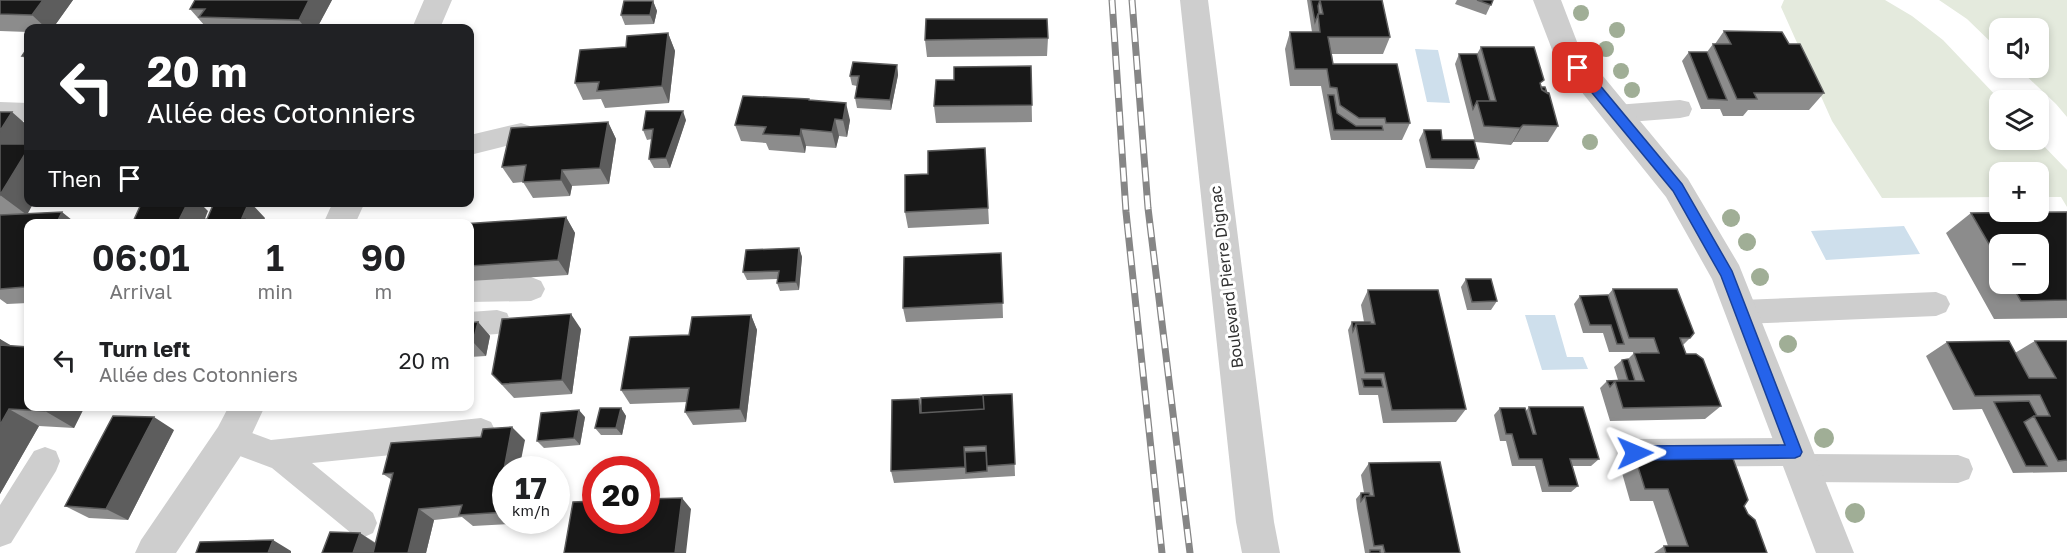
<!DOCTYPE html>
<meta charset="utf-8">
<style>
:root{--surface:#fff;--page:#f2f2f2;--text:#202124;--muted:#757577}
body{margin:0;font-family:"Golos Text",sans-serif;background:var(--page);color:var(--text);height:100vh;display:flex;flex-direction:column;font-size:22px;white-space:nowrap}
*{box-sizing:border-box;margin:0}
p{font-size:20px;color:var(--muted)}
.icon{flex:none;width:33px;height:33px;fill:none;stroke:currentColor;stroke-width:2;stroke-linecap:round;stroke-linejoin:round}
.map{position:relative;flex:1;overflow:hidden}
.details{position:absolute;left:24px;top:219px;width:450px;height:192px;display:flex;flex-direction:column;background:var(--surface);border-radius:12px;box-shadow:0 3px 9px #0003}
.details>*{flex:none}
.top-card{position:absolute;left:24px;top:24px;width:450px;height:183px;border-radius:12px;box-shadow:0 3px 9px #0003;background:#202124;color:#fff;overflow:hidden}
.tools{position:absolute;left:1989px;top:18px;display:grid;gap:12px}
.tools a{display:grid;place-items:center;width:60px;height:60px;border-radius:12px;background:var(--surface);box-shadow:0 3px 9px #0003;font-size:30px}
.speed{position:absolute;left:492px;top:456px;display:flex;gap:12px;font-size:30px;font-weight:700;text-align:center}
.speed>*{display:grid;place-content:center;width:78px;height:78px;border-radius:50%;background:var(--surface);box-shadow:0 3px 9px #0003;line-height:1}
.speed small{font-size:15px;font-weight:400}
.speed .limit{border:9px solid #d22;background:#fff;color:#111}
.pin{position:absolute;display:grid;place-items:center;width:51px;height:51px;color:#fff;margin:-26px;border-radius:12px;box-shadow:0 3px 9px #0006}
.me{position:absolute;width:66px;margin:-33px;rotate:89deg;stroke-linejoin:round;filter:drop-shadow(0 0 4px #0008)}
.turn{display:flex;align-items:center;gap:21px;height:126px;padding:0 24px;font-size:27px}
.turn .icon{width:78px;height:78px;stroke-width:2.5}
.turn b{display:block;font-size:42px;line-height:51px}
.then{display:flex;align-items:center;height:57px;padding:0 24px;background:#0003;gap:12px;font-size:22px}
.eta{display:flex;justify-content:space-evenly;align-items:center;height:102px;text-align:center}
.eta b{font-size:36px;font-weight:600;line-height:42px}
ul{padding:0;list-style:none}
li{display:flex;align-items:center;gap:18px;height:78px;padding:0 24px}
li div{flex:1}
li b{display:block;font-size:22px}
li em{font-style:normal}
.map>svg:first-child{display:block}
.green{fill:#e4eadd}
.water{fill:#cedfec}
.lines{fill:none;stroke-linecap:round;stroke-linejoin:round}
.service{fill:#cecece;fill-rule:evenodd}
.minor{fill:#cecece;fill-rule:evenodd}
.rail-casing{stroke:#868686;stroke-width:7}
.rail{stroke:#fff;stroke-width:4.5;stroke-dasharray:14;stroke-linecap:butt}
.tree{fill:#a0ae96}
.wall{fill:#8c8c8c;fill-rule:evenodd}
.shaded-wall{fill:#5d5d5d}
.building{fill:#181818;stroke:#5d5d5d;stroke-width:1.5}
.route{fill:#2563eb;stroke:#184099;stroke-width:1.5}
.labels{text-anchor:middle;dominant-baseline:central;stroke-width:6;stroke-linejoin:round;paint-order:stroke}
.street-label{font-size:16px;fill:#313131;stroke:#fff}
</style>
<div class="map">
<svg width="2067" height="553" viewBox="0 0 2067 553">
<rect width="100%" height="100%" fill="#fff"/>
<path class="green" d="M1784 0H1885L1912 16 1943 40 2000 100V140H2038L2067 170V207L2061 197H2039L2038 172H2000L1999 197 1882 198 1832 121 1781 7Z
M1939 0H2067V117L2056 104 2018 68H2038V28H2000L1999 50 1967 19Z"/>
<path class="water" d="M1415 49 1438 50 1450 103 1427 102Z
M1904 226 1920 254 1826 260 1811 231Z
M1525 315H1555L1567 357H1583L1588 369 1542 370Z"/>
<g class="lines">
<path class="service" d="M1680 100 1689 102 1692 109 1689 116 1680 118 1616 123 1607 121 1604 114 1607 107 1616 105Z
M0 102 28 103V121L0 120Z
M521 123 530 126 533 133 530 140 470 155V135Z
M531 277 541 281 545 289 541 297 531 301 470 302V280Z
M1936 292 1946 296 1950 304 1946 312 1936 316 1741 324 1731 320 1727 312 1731 304 1741 300Z
M497 310 507 313 511 322 507 331 497 334 470 336V312Z
M481 418 491 422 496 432 491 442 481 446 312 463 373 513 377 523 373 533 362 538 351 533 272 468 221 449 216 439 221 429 231 425 271 440Z
M1795 438 1805 442 1809 454 1958 455 1969 459 1973 469 1969 479 1958 483 1802 482 1791 478 1788 466 1635 467 1625 463 1620 453 1625 443 1635 439Z
M45 447 56 451 60 461 56 471 11 543 0 547V505L34 451Z"/>
<path class="minor" d="M424 0H452L440 28H412Z
M1180 0H1208L1274 522 1280 553H1242L1236 522Z
M1533 0H1561L1579 47 1688 179 1739 265 1854 553H1816L1712 279 1666 197 1556 60Z
M333 202H365L355 224H323Z
M229 406H265L244 451 176 553H135L141 540 218 427Z"/>
<defs>
<path id="rail" d="M1112 0 1126 212 1162 553
M1132 0 1148 208 1190 553"/>
</defs>
<use href="#rail" class="rail-casing"/>
<use href="#rail" class="rail"/>
</g>
<g class="tree">
<circle cx="1581" cy="13" r="8"/>
<circle cx="1617" cy="30" r="8"/>
<circle cx="1606" cy="49" r="8"/>
<circle cx="1621" cy="71" r="8"/>
<circle cx="1632" cy="90" r="8"/>
<circle cx="1590" cy="142" r="8"/>
<circle cx="1731" cy="218" r="9"/>
<circle cx="1747" cy="242" r="9"/>
<circle cx="1760" cy="277" r="9"/>
<circle cx="1788" cy="344" r="9"/>
<circle cx="1824" cy="438" r="10"/>
<circle cx="1855" cy="513" r="10"/>
</g>
<path class="wall" d="M0 0H73L53 28H28V32L0 31Z
M332 0 317 28H209L207 26H205L190 9Z
M1307 0H1382L1390 37 1383 54H1332L1333 64 1410 123 1402 140H1331L1321 86H1290L1285 49 1290 32H1312Z
M1457 0H1493L1486 15 1455 4Z
M653 1 657 11 654 24 625 25 621 15Z
M1724 31 1789 44 1824 93 1809 110H1748L1743 116H1723L1720 109H1701L1682 61 1689 52H1707L1713 44H1715Z
M668 33 675 51 669 103 605 108 601 99 583 100 575 83 626 47Z
M1048 38 1047 56 927 57 925 40Z
M28 47V61L22 56Z
M1481 47 1541 86 1558 126 1548 142H1513L1511 145 1475 142 1455 64 1459 54H1477Z
M897 65 898 75 891 110 857 108 855 98 857 86 852 85 850 76Z
M1031 66 1032 122 936 123 934 106 954 80Z
M809 100 850 120 847 137 839 136 836 148 806 146 805 153 769 150 766 143 741 141 735 125Z
M0 112 28 126V303L7 304 0 299Z
M686 120 670 168H654L649 159 652 139 647 140 643 130Z
M608 122 616 139 609 184 572 186 570 196 533 198 523 182 513 183 502 167Z
M1424 130 1479 159 1474 169 1426 168 1419 140Z
M985 148 989 224 908 228 905 212Z
M2067 212V318L1994 319 1946 233 1971 213ZM2000 244 2038 284H2000Z
M566 217 575 233 568 275 470 281V224Z
M799 248 802 257 799 290 780 291 777 283V279L747 280 743 272Z
M1001 253 1003 318 906 322 903 308Z
M1466 279 1497 301 1491 310H1467L1461 287Z
M1613 289 1690 338 1683 345 1686 354 1721 406 1705 419 1610 421 1600 388 1607 381 1618 380 1614 367 1622 360 1628 359 1634 353H1641L1640 352H1609L1603 333H1583L1574 304 1580 296 1608 295Z
M1368 290 1466 409 1456 422 1383 423 1378 395H1359L1348 330 1352 322H1364L1361 305Z
M751 315 757 330 746 422 693 425 685 412 687 402 630 404 621 390 689 335Z
M478 322 490 336 486 356 470 357V323Z
M581 329 572 394 514 398 492 374Z
M0 339 85 406 74 428 39 426 0 494Z
M2035 341H2067V472L2013 473 1982 409 1953 410 1926 356 1947 342 2015 353Z
M1012 394 1015 476 894 483 891 471 919 399 921 407Z
M1529 407 1599 459 1591 466H1572L1578 486 1571 492H1542L1535 466H1512L1506 441H1500L1494 415 1500 408 1526 411Z
M621 408 626 416 622 435H601L595 428Z
M585 417 580 445 544 448 537 441Z
M174 430 128 520 89 518 65 506Z
M525 440 506 470V520H526V523L473 526 462 517 434 520 426 553H322L360 533 376 543 392 480 383 474Z
M1634 454 1744 506 1767 553H1654L1664 546H1668L1653 501H1630L1620 466Z
M1369 463 1460 553H1365L1357 508 1356 499 1361 493H1364L1361 475Z"/>
<path class="shaded-wall" d="M43 0H73L53 28H46L32 15Z
M309 0H332L317 28H305L299 20Z
M653 1 657 11 654 24 650 15Z
M668 33 675 51 669 103 662 86Z
M897 65 898 75 891 110 890 100Z
M846 103 850 120 847 137 843 120Z
M683 111 686 120 670 168 666 158Z
M12 112 28 126V148L0 150V131Z
M835 119 839 136 836 148 832 132Z
M608 122 616 139 609 184 600 168Z
M1523 125 1513 142 1511 145 1520 128Z
M801 129 806 146 805 153 800 136Z
M25 154 28 157V202H34L27 215 0 195Z
M562 170 572 186 570 196 561 180Z
M188 202H199L208 211 203 224 179 220Z
M249 202H250L265 218 263 224H245L242 218Z
M62 212 77 224H56Z
M566 217 575 233 568 275 558 260Z
M799 248 802 257 799 290 796 282Z
M28 280V290L25 287Z
M571 314 581 329 572 394 562 380Z
M751 315 757 330 746 422 740 409Z
M478 322 490 336 486 356 473 342Z
M0 339 24 353 0 351Z
M47 406H85L74 428 45 411Z
M621 408 626 416 622 435 616 428Z
M9 409 39 426 0 494V425Z
M579 410 585 417 580 445 574 438Z
M154 417 174 430 128 520 106 509Z
M512 427 525 440 519 470H506V489L501 485Z
M682 498 691 509 686 553H675Z
M419 509 434 520 426 553H408Z
M360 533 376 544 374 553H353Z
M273 540 291 551V553H268Z"/>
<path class="building" d="M0 0H43L32 15 0 14Z
M195 0H309L299 20 199 17 205 9H190Z
M1311 0H1320L1318 6 1319 14H1318L1315 22Z
M1320 0H1382L1390 37H1328L1333 64H1397L1410 123H1386L1385 118H1359L1340 105 1337 88 1330 87 1327 69H1295L1290 32H1320L1318 14H1323Z
M1477 0H1493L1491 5Z
M624 1H653L650 15H621Z
M926 19H1047L1048 38 925 40Z
M1724 31 1782 32 1789 44H1800L1824 93H1754L1757 99H1737L1713 44H1731Z
M668 33 662 86 597 91 599 82 575 83 580 50 626 47 627 36Z
M28 47V56H22Z
M1481 47H1534L1544 80 1540 83 1542 90 1549 93 1558 126 1523 125 1520 128 1484 126 1477 101H1496Z
M1689 52H1707L1727 100 1708 99Z
M1459 54H1477L1490 101H1477L1473 109Z
M853 62 897 65 890 100 855 98 859 76H850Z
M1031 66 1032 105 934 106 936 80H954V67Z
M1541 87H1545L1547 93 1542 90Z
M1328 95H1334L1337 113 1356 126H1382L1383 130H1334Z
M743 96 809 99V100L846 103 843 120 835 119 832 132 801 129 800 136 763 134 766 127 735 125Z
M646 111H683L666 158 649 159 653 129 643 130Z
M0 112H12L0 131Z
M608 122 600 168 562 170 561 180 523 182 526 165 502 167 511 128Z
M1424 130H1441L1442 140H1474L1479 159H1431Z
M0 144H28V154H25L0 195Z
M985 148 988 208 905 212V175L928 174V151Z
M142 202H188L179 220 207 219 214 203 249 202 242 218H247L245 224H132Z
M62 212 56 224H28V280L25 287 0 289V215Z
M2067 212V300L2021 301 2011 284H2038V244H2000V263L1971 213Z
M566 217 558 260 470 266V224H462Z
M799 248 796 282 777 283 779 271 743 272 746 250Z
M1001 253 1003 303 903 308 904 257Z
M1466 279H1491L1497 301 1472 302Z
M1613 289H1677L1694 333 1690 338H1680L1686 354H1696L1703 359 1721 406 1623 408 1615 381H1644L1634 353H1659L1654 338H1629Z
M1368 290H1438L1466 409 1392 410 1384 373H1365L1356 324H1375Z
M1608 295 1624 344H1617L1611 325H1590L1580 296Z
M571 314 562 380 502 384 492 374 502 319Z
M751 315 740 409 685 412 689 388 621 390 630 337 689 335 692 317Z
M478 322 473 342H470V323Z
M1352 322H1370L1371 324H1356L1353 331Z
M2009 341 2029 378H2056L2035 341H2067V460L2058 461 2034 416H2050L2040 395 1975 396 1947 342Z
M0 345 28 347V406H47L45 411 9 409 0 425Z
M1628 359 1635 381H1615L1610 387 1607 381 1628 380 1622 360Z
M1362 379H1381L1383 387H1364Z
M1012 394 1015 464 987 466 986 446 964 447 965 467 891 471 892 400 919 399 920 413 984 409 983 395Z
M983 395 984 409 921 413V398L984 395Z
M2029 401 2037 416H2034L2024 422 2047 466H2026L1994 402Z
M1529 407H1583L1599 459H1570L1578 486H1549L1542 459H1519L1512 434H1506L1500 408H1525L1533 434H1536Z
M600 408H621L616 428H595Z
M579 410 574 438 537 441 541 413Z
M113 416 154 417 106 509 65 506Z
M512 427 501 485 506 484V512L459 515 462 505 419 509 408 553H373L393 473 383 474 391 443 481 437 483 429Z
M986 451 987 471 966 473 965 452Z
M1731 453 1748 500 1744 506 1748 514 1755 520 1767 553H1666L1664 546H1688L1668 489H1645L1634 454Z
M1440 462 1460 553H1385L1383 545 1374 546 1365 496H1374L1369 463Z
M1361 493H1369L1370 496H1365L1361 501Z
M682 498 675 553H564L573 502 596 501V520H646V499Z
M330 532 360 533 353 553H322Z
M273 540 268 553H196L200 542Z
M1370 550H1380V553H1370Z"/>
<path class="route" d="M1578 63 1583 65 1682 184 1732 271 1802 452 1800 456 1795 458 1635 460 1629 458 1627 453 1629 448 1635 446 1785 445 1721 276 1673 191 1574 71V65Z"/>
<g class="labels">
<g class="street-label">
<text transform="translate(1226 277) rotate(-97)">Boulevard Pierre Dignac</text>
</g>
</g>
</svg>
<div class="tools">
<a><svg class="icon" aria-label="sound" viewBox="0 0 24 24"><path d="M4 9h4l5-4v14l-5-4H4zM17 9q2 3 0 6"/></svg></a>
<a><svg class="icon" aria-label="layers" viewBox="0 0 24 24"><path d="M12 4l9 5-9 5-9-5zM3 14l9 5 9-5"/></svg></a>
<a>+</a>
<a>−</a>
</div>
<div class="speed"><div>17<small>km/h</small></div><div class="limit">20</div></div>
<div class="pin" style="left:1578px;top:68px;background:#d93025"><svg class="icon" aria-label="arrive" viewBox="0 0 24 24"><path d="M6 21V4h12l-3 4 3 4H6"/></svg></div>
<svg class="me" style="left:1635px;top:453px" viewBox="-20 -20 40 40"><path d="M0-17L14 15 0 8-14 15z" fill="#2563eb" stroke="#fff" stroke-width="4"/></svg>
<div class="top-card">
<div class="turn"><svg class="icon" aria-label="left" viewBox="0 0 24 24"><path d="M17 20v-9H6M10 6l-5 5 5 5"/></svg><div><b>20 m</b>Allée des Cotonniers</div></div>
<div class="then">Then<svg class="icon" aria-label="arrive" viewBox="0 0 24 24"><path d="M6 21V4h12l-3 4 3 4H6"/></svg></div>
</div>
<section class="details">
<div class="eta">
<div><b>06:01</b><p>Arrival</p></div>
<div><b>1</b><p>min</p></div>
<div><b>90</b><p>m</p></div>
</div>
<ul>
<li><svg class="icon" aria-label="left" viewBox="0 0 24 24"><path d="M17 20v-9H6M10 6l-5 5 5 5"/></svg><div><b>Turn left</b><p>Allée des Cotonniers</p></div><em>20 m</em></li>
</ul>
</section>
</div>
